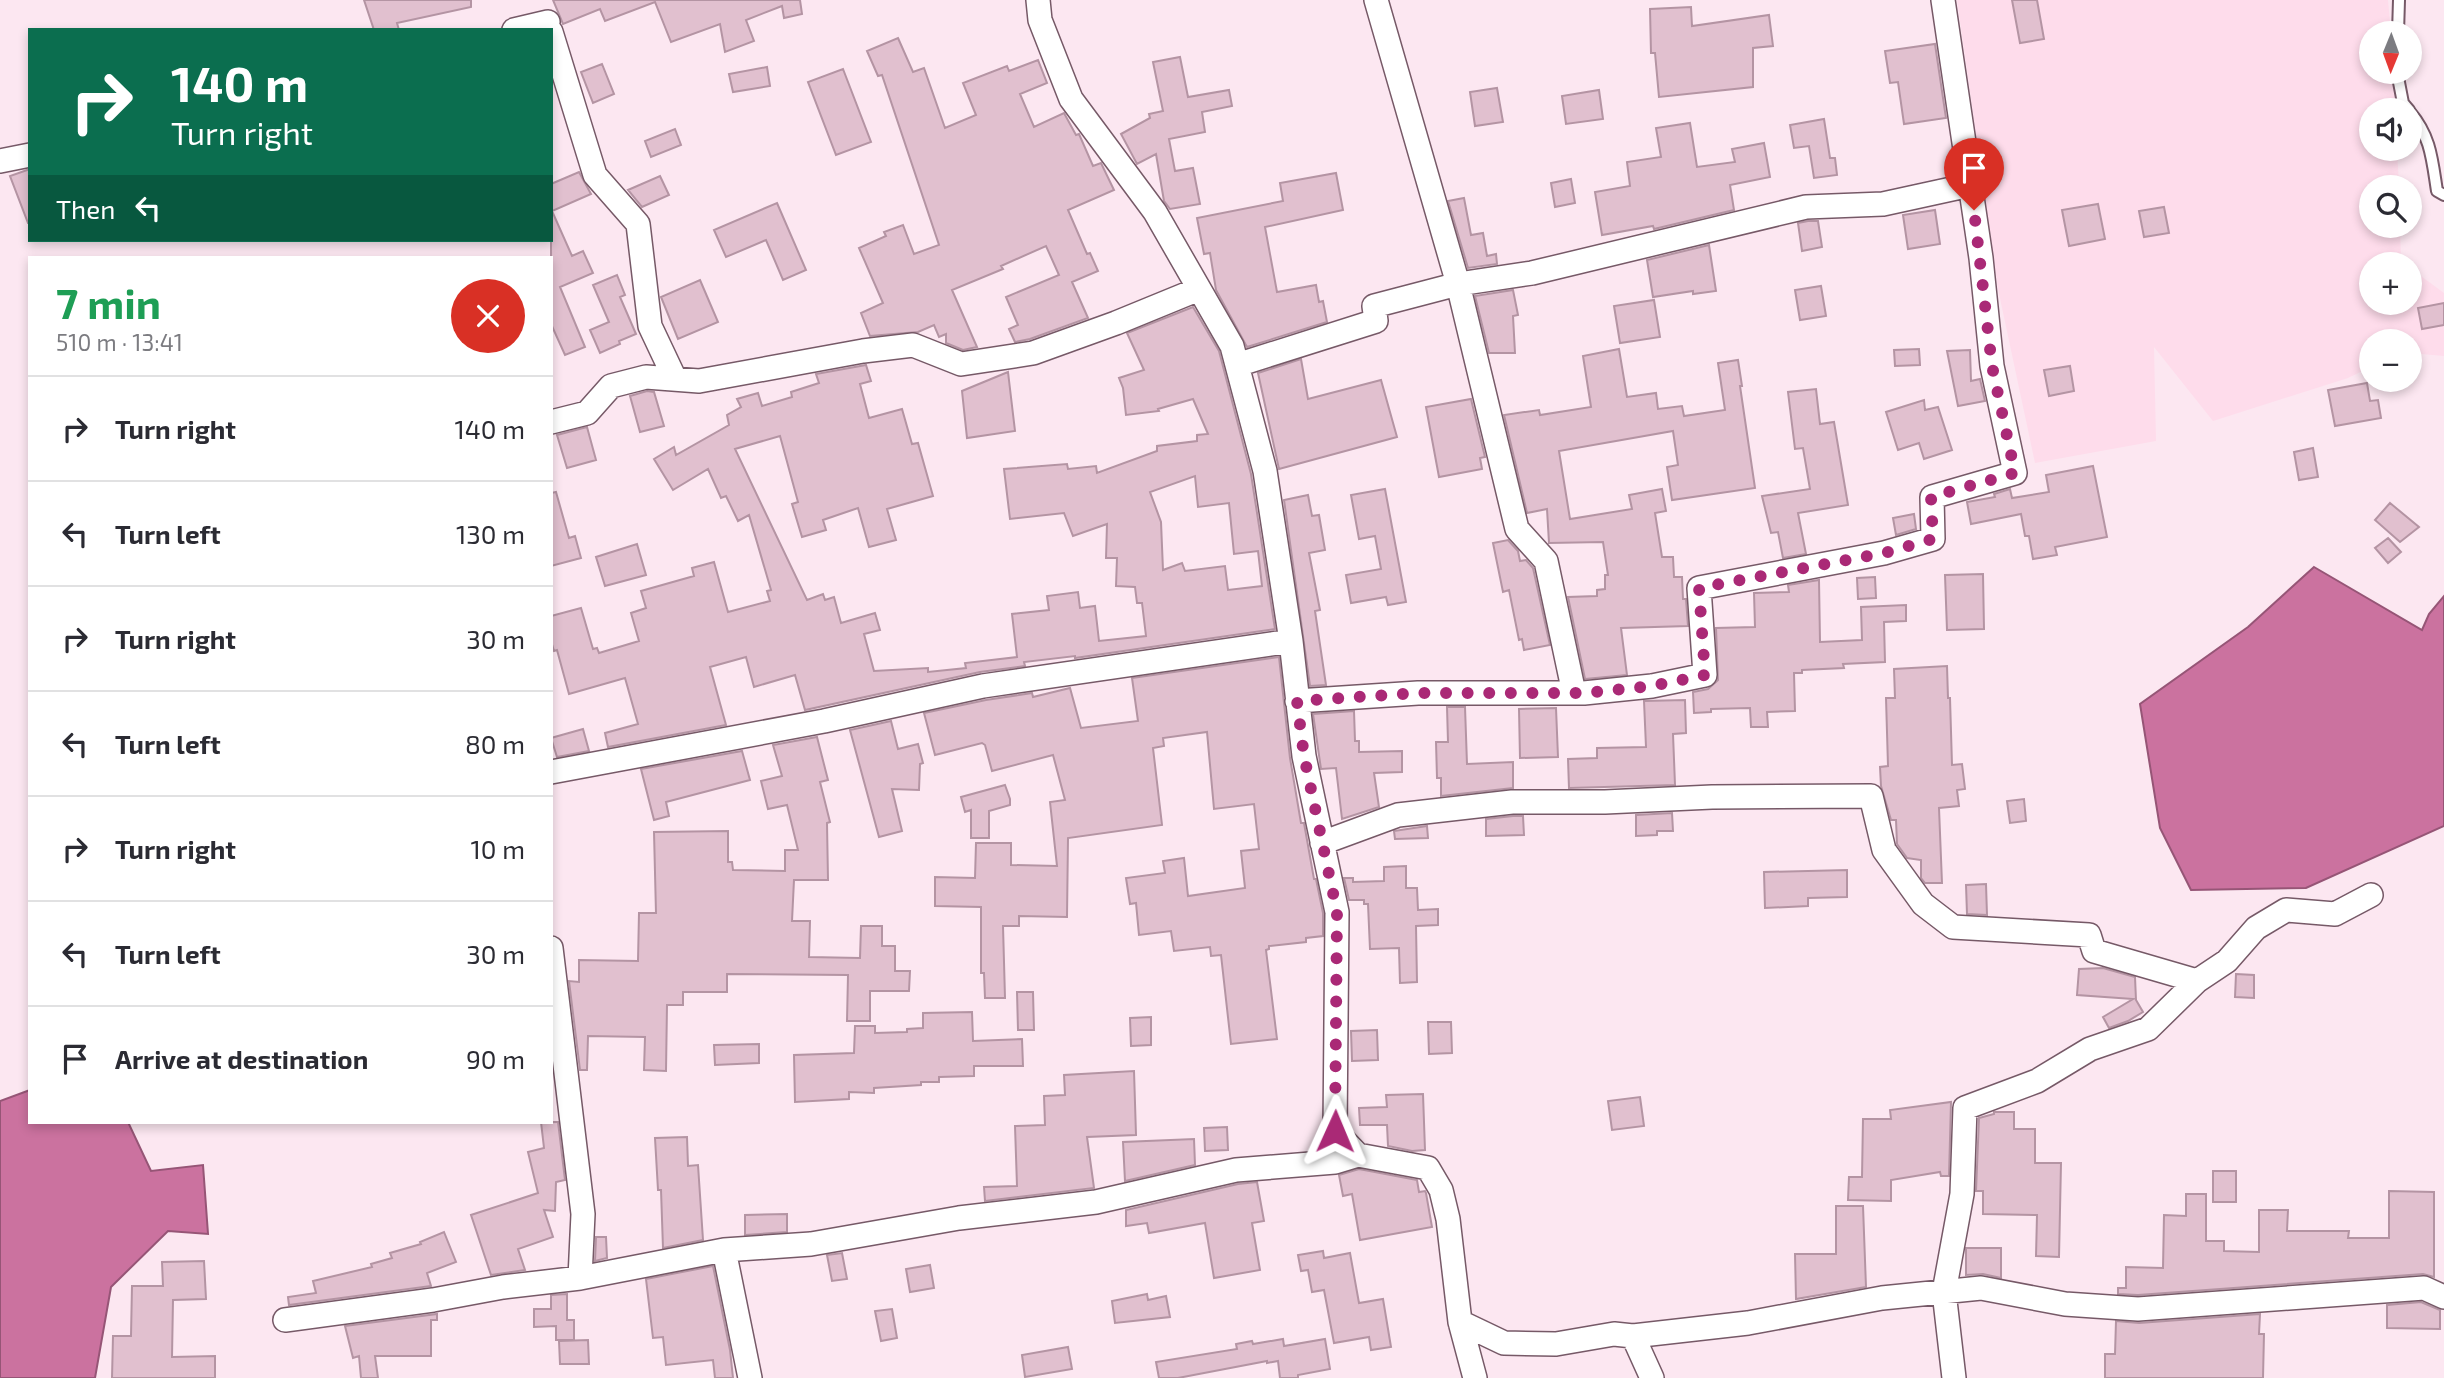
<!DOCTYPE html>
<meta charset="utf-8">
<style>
:root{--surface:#fff;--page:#f7f7f7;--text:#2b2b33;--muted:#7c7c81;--line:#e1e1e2}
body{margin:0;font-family:"Exo 2",sans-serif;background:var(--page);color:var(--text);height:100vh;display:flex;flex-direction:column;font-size:26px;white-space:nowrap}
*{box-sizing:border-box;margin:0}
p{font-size:23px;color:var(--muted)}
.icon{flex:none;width:38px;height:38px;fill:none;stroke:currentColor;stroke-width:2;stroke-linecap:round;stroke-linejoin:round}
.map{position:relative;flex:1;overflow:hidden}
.details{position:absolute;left:28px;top:256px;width:525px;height:868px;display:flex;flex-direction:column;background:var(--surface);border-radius:0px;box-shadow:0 4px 10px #0003}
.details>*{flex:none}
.banner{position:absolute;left:28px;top:28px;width:525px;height:214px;border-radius:0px;box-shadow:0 4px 10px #0003;background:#0b6e4f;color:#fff;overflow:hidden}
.needle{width:46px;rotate:181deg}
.controls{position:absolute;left:2359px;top:21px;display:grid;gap:14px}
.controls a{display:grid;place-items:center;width:63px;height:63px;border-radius:50%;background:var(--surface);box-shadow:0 4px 10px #0003;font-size:35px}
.pin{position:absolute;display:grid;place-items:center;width:60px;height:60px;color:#fff;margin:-72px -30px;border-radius:50% 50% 50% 0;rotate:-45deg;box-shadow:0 0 7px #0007}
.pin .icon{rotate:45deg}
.me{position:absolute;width:77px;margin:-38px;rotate:1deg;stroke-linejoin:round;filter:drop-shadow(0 0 5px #0008)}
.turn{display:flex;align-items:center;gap:24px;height:147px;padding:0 28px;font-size:32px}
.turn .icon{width:91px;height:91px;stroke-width:2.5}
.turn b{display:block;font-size:49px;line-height:60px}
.then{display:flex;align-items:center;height:66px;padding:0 28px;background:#0003;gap:14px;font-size:26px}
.round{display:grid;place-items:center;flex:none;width:74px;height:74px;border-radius:37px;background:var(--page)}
.head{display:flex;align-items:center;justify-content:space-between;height:119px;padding:0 28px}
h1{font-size:42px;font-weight:700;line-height:52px;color:#1e9e55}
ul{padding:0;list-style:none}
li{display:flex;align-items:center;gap:21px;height:105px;padding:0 28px;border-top:2px solid var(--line)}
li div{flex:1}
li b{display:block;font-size:26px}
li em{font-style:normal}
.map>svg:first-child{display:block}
.built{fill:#fedceb}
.water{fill:#cb729f;stroke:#965576;stroke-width:2}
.building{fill:#e1c0cf;stroke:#b494a3;stroke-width:2;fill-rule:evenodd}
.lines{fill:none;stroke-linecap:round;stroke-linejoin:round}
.service-casing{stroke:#765967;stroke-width:14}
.minor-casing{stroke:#765967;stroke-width:26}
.service{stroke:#fff;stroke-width:10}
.minor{stroke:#fff;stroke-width:23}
.route{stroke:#aa2976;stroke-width:12;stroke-dasharray:0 21.6}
</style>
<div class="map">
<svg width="2444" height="1378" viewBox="0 0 2444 1378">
<rect width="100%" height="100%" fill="#fce7f1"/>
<path class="built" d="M1957 0H2388L2391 33H2371V72H2393L2396 110H2371V149H2397L2399 187H2371V226H2400L2401 262 2404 264H2371V303H2410V268L2444 293V356L2410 353V341H2371V367L2348 378 2213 421 2154 347 2156 441 2035 463 1998 289Z"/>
<path class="water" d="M2314 567 2422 630 2429 614 2444 596V826L2306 888 2191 890 2160 828 2140 704 2248 627Z
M30 1090V1122H128L151 1171 203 1165 208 1234 168 1231 111 1287 95 1378H0V1101Z"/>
<path class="building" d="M364 0H471V7L397 23 399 30H374Z
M553 0H800L802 14 784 18 782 6 746 20 754 41 725 52 720 24 671 42 655 2 605 21 600 9 563 24Z
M2012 0H2037L2044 39 2020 43Z
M1691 7 1692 26 1769 15 1773 46 1753 48V87L1659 97 1655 53H1651L1650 9Z
M898 38 913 72 924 68 945 128 976 115 963 83 1007 66 1009 71 1038 60 1047 83 1020 94 1034 127 1064 113 1076 135 1079 134 1093 166 1101 163 1114 190 1068 210 1087 254 1090 253 1098 271 1072 282 1088 318 1030 339 1015 342 1009 329 1018 325 1006 297 1059 275 1046 246 1001 266 1003 269 952 290 977 347 963 350 946 343V334L939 337 934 325 918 332 870 336 861 313 883 303 859 248 886 236 884 232 903 225 914 254 939 245 882 75 878 76 867 51Z
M1935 44 1946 118 1904 124 1898 82 1890 83 1885 51Z
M1180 57 1188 97 1229 90 1232 106 1202 112 1205 132 1169 139 1175 171 1193 168 1200 204 1170 209 1164 201 1156 154 1137 164 1121 134 1150 118 1149 114 1163 111 1153 62Z
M602 64 614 94 593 103 581 72Z
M767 67 770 86 733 92 729 74Z
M843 69 871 142 836 155 808 82Z
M1497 88 1503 122 1475 126 1470 92Z
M1599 90 1603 119 1566 124 1562 96Z
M1824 119 1830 158H1835L1837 175 1814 178 1809 146 1794 148 1790 125Z
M1690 123 1697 167 1735 162 1732 149 1764 143 1770 177 1730 185 1734 210 1654 229 1653 226 1602 235 1595 192 1630 186 1627 162 1661 157 1656 128Z
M675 129 681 145 651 157 645 141Z
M30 169V223H28L10 176Z
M579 172 591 194 552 211 572 256 583 251 593 273 560 287 585 347 565 355 551 324V184Z
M1336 173 1343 210 1265 227 1277 292 1316 285 1319 302 1323 301 1327 322 1247 347 1216 290 1210 253 1204 254 1197 218 1283 201 1280 183Z
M660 176 669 195 642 207 628 190Z
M1571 179 1575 203 1555 207 1551 183Z
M1464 198 1471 235 1483 233 1487 256 1496 254 1497 264 1468 268 1448 201Z
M777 203 806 270 783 280 766 240 726 257 714 230Z
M2098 204 2105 239 2069 246 2062 210Z
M2164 207 2169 233 2144 237 2139 211Z
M1935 210 1940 244 1908 249 1903 215Z
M1808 221H1818L1822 247 1802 251 1798 223Z
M1709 245 1716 291 1693 294V291L1653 297 1647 260Z
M617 275 625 295 620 297 636 334 619 341 620 344 600 353 590 330 609 322 593 285Z
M700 280 718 322 678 339 661 297Z
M1821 286 1826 316 1800 320 1795 290Z
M1513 290 1518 315 1513 316 1515 353H1489L1475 296Z
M1654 300 1660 337 1620 343 1614 306Z
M2444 303V325L2422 329 2418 308Z
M1193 307 1219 351 1251 474 1275 629 1075 658V656L1024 662 1025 666 980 672 805 710 795 675 754 687 746 657 710 667 726 725 608 747 605 733 638 724 625 678 569 694 557 650 554 651 551 641V616L581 608 593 649 597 648 599 653 639 641 631 613 646 608 641 591 694 576 692 568 714 562 728 612 770 601 767 591 771 590 749 515 738 521 726 496 721 498 708 469 673 490 654 459 674 447 676 455 729 425 727 415 741 407 737 399 758 393 762 406 792 397 791 392 819 383 816 374 866 365 871 381 860 384 869 418 902 409 912 444 918 443 933 496 887 509 896 540 869 547 858 508 823 520 826 530 802 537 792 504 798 502 780 436 735 449 807 600 823 594 825 600 834 597 841 623 875 613 880 630 864 634 874 671 928 668V672L966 668 965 663 1017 657 1012 614 1049 610 1047 596 1078 592 1080 608 1095 606 1099 641 1146 636 1142 603H1137L1135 587 1116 586 1117 558H1106L1107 524 1073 536 1064 513 1010 519 1004 469 1067 464 1068 469 1096 466 1097 473 1157 451V446L1197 441V435L1208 434 1193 399 1158 409 1159 411 1126 415 1123 388 1119 378 1144 370 1127 333ZM1195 476 1198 507 1229 503 1234 554 1258 551 1262 586 1228 590 1225 566 1185 571 1182 563 1163 570 1161 522 1150 492Z
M1619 349 1627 397 1656 393 1658 409 1682 406 1684 416 1725 410 1718 363 1738 360 1742 386H1740L1755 488 1672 500 1667 467 1678 465 1673 431 1559 451 1570 519 1632 509 1629 495 1662 489 1666 511 1655 513 1662 557H1673L1674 577H1682L1683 599H1686L1688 626 1621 628 1627 675 1585 679 1568 597 1597 596V590L1605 589V575H1608L1603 542 1549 543 1547 509 1527 513 1504 415 1539 410 1540 415 1591 407 1583 356Z
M1919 349 1920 365 1895 366 1894 350Z
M1970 350 1971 381 1980 379 1985 401 1958 406 1947 351Z
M1301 359 1308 399 1381 380 1397 437 1279 469 1258 373Z
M2070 366 2074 391 2049 396 2044 370Z
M1008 372 1015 431 967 438 962 391Z
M2367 383 2370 401 2378 400 2381 418 2335 426 2328 390Z
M1816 389 1820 424 1834 422 1848 505 1798 513 1806 554 1783 558 1778 532 1771 533 1762 496 1810 489 1803 448 1795 449 1788 392Z
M647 391 654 392 664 426 640 432 630 396Z
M1471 399 1485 457 1480 458 1482 469 1439 477 1426 407Z
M1924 400 1925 410 1938 407 1952 450 1924 459 1919 443 1898 450 1886 412Z
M587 427 596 460 567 468 557 435Z
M2313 448 2318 477 2299 480 2294 452Z
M2093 466 2107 537 2055 547 2057 555 2033 559 2029 536H2025L2021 514 1971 524 1967 502 1995 497 1994 494 2010 489 2012 498 2049 492 2046 475Z
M1385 489 1406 602 1388 605 1386 597 1351 603 1346 575 1381 569 1375 536 1359 539 1351 495Z
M556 492 569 538 575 536 581 558 551 566V493Z
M1308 495 1312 516 1319 515 1325 550 1309 553 1320 610 1315 611 1326 685 1310 686 1284 500Z
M2390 503 2419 527 2400 542 2375 520Z
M1914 514 1916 529 1896 535 1893 518Z
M2388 538 2401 552 2388 563 2375 548Z
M1508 540 1518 551 1520 561 1526 560 1533 568 1550 645 1524 650 1522 639 1519 640 1509 590 1503 592 1493 543Z
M637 544 646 575 605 586 596 557Z
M1983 574 1984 629 1947 630 1945 575Z
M1875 577 1876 598 1858 599 1857 578Z
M1819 580 1820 642 1862 640 1861 607 1906 605V621L1884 622 1885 662 1843 664 1844 668 1802 670V673H1794L1795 711 1767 712 1768 727H1751L1750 708 1711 709V712L1694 713 1693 692 1708 689 1718 680 1716 628 1755 627 1754 593 1789 592 1788 585Z
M1279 657 1290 758 1301 823H1304L1314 879H1316L1323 913V936L1306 938V942L1269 946V949L1266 950 1277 1039 1231 1044 1221 955 1211 956 1210 947 1174 951 1171 931 1139 935 1136 903 1130 904 1126 878 1165 873 1163 861 1184 858 1188 896 1245 888 1241 851 1259 849 1254 804 1214 809 1207 732 1163 738 1164 746 1153 748 1162 825 1068 838 1067 917 1019 916V926H1003L1005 998H985L984 973H981V907L935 906V877L975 878 976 843H1011V865L1057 866 1050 802 1065 800 1053 755 992 771 985 745 982 743 935 755 924 713 986 700 1032 693 1033 697 1070 688 1081 728 1138 721 1132 678Z
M1947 666 1948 698H1950L1952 765 1962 764 1965 789 1957 790 1959 806 1939 808 1942 883H1925L1921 878V860L1907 858 1897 844 1896 820H1891L1881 786 1880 767 1888 766 1886 698H1895L1894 669Z
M1685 700 1686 733 1673 734 1675 785 1569 788 1568 759 1597 758V748L1646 747 1644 701Z
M1447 707H1465L1467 764 1513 762V788L1441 796V778H1437L1436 742H1448Z
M1556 708 1558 757 1520 758 1519 709Z
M1354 711 1355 741H1359V752L1402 751V772L1374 773 1379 807 1342 819 1336 768 1321 769 1313 714Z
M891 721 898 749 918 744 923 763 920 764 919 790 892 789 902 831 879 837 850 730Z
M583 729 589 751 557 757 551 738Z
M817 737 828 780 820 782 830 822 827 823 828 880H794L792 921H810L809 957 860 958 861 926H882V946H895V971H910L909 991H870V1021H847L848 975 727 974V992H683V1005H667L666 1071 644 1070 645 1037 588 1036 587 1070H580L569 981 579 982V960L638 961 639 913H656L654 832 728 831V862H732L733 870 785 871V850H798L787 805 768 809 761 781 782 776 773 745Z
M742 751 750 780 666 802 669 816 654 820 641 769Z
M1005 785 1010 799V805L989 811V838H971V810L965 812 961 797Z
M2024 799 2026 821 2010 823 2007 801Z
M1672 813 1673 831H1657V835L1636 836V815Z
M1513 816H1523L1524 835 1486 836V819Z
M1427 826 1428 838 1395 839 1394 831Z
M1406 866V888H1417L1418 910 1438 909V925L1416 926 1417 982 1400 983 1399 948 1370 949 1368 904H1364V900H1349L1344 878H1353V882L1384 881V867Z
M1847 870V897L1808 898V906L1765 908 1764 872Z
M1986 884 1987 915 1967 914 1966 885Z
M2103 968 2135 977 2136 1000 2143 1012 2128 1021 2109 1028 2103 1017 2133 999 2077 995 2079 969Z
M2236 974 2254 975V998L2235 997Z
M1017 992H1033L1034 1030H1018Z
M972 1012 973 1041 1022 1039 1023 1066H974V1076L939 1077V1082H921V1085L874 1088V1093L849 1092V1099L795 1102 794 1055 854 1053 855 1026H875V1033L907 1032V1029L923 1028V1013Z
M1151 1017V1045L1131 1046 1130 1018Z
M1428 1022H1451L1452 1053 1429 1054Z
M1377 1030 1378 1060 1352 1061 1351 1031Z
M759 1044V1063L715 1065 714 1045Z
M1134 1071 1136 1135 1087 1137 1094 1188 985 1201 984 1187 1017 1186 1015 1126 1045 1125 1044 1096 1065 1095 1064 1075Z
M1423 1094 1425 1150 1412 1151 1388 1146 1387 1125H1360L1359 1108 1387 1107 1386 1095Z
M1640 1097 1644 1126 1612 1130 1608 1101Z
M1951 1102 1949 1176H1941L1940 1172 1891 1180V1201L1848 1200 1849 1177H1862L1863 1119H1891L1890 1110Z
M1994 1112H2014V1129H2035V1163H2061L2059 1257 2036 1256 2037 1215 1983 1214V1191H1976L1979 1118 1994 1114Z
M541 1122H558L565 1180 556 1182 555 1211 544 1210 553 1237 518 1249 525 1270 491 1275 471 1215 538 1193 528 1152 544 1148Z
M1227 1127 1228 1150 1205 1151 1204 1128Z
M687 1137 688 1166 698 1165 703 1240 663 1248 661 1190H658L655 1138Z
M1194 1139 1195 1165 1125 1181 1123 1142Z
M1359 1169 1417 1180 1419 1192 1425 1191 1426 1193 1432 1227 1360 1240 1352 1194 1343 1196 1339 1175Z
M2213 1171H2236V1202H2213Z
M1257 1182 1264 1221 1252 1223 1260 1270 1214 1278 1205 1223 1149 1233 1147 1223 1126 1226V1210L1238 1184Z
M2389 1191 2434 1192V1277L2423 1274 2138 1295 2118 1294V1288H2126V1267L2163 1268 2164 1215 2186 1216V1194H2206V1241H2224V1251L2259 1252V1210H2288L2287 1231H2349L2348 1238H2389Z
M1836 1206H1863L1866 1287 1796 1299 1795 1254H1836Z
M787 1214V1232L745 1235V1215Z
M444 1232 456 1262 427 1273 431 1286 289 1305 288 1297 316 1293 313 1281 372 1267 371 1264 392 1258 390 1253 421 1244 420 1242Z
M596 1237H606L607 1258 595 1261Z
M1966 1248H2001V1278L1983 1274 1966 1275Z
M1323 1251 1324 1258 1350 1253 1359 1303 1383 1299 1391 1347 1371 1350 1369 1337 1334 1343 1324 1290 1312 1292 1308 1270 1301 1271 1298 1255Z
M842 1253 847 1279 832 1281 827 1255Z
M204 1261 206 1299 173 1300 172 1357 215 1356V1378H112L113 1336H131L132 1286H163L162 1262Z
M930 1265 934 1288 910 1292 906 1269Z
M713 1266 730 1350 733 1378H715L713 1360 666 1365 663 1337 653 1338 646 1279Z
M567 1294V1320H574V1340H556V1326L534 1327V1309H551V1295Z
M1147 1294 1148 1300 1166 1296 1170 1317 1115 1323 1112 1301Z
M2421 1302 2440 1310V1329L2387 1328V1305Z
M892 1309 897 1338 881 1341 875 1311Z
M437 1314V1320H431V1356H375L378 1378H361L359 1356 353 1358 345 1326Z
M2260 1314 2259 1334H2264L2263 1378H2105V1354H2115L2116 1321 2139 1323Z
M1283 1339 1284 1346 1325 1339 1330 1369 1298 1375V1378H1280L1278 1361 1267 1363V1361L1178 1378H1159L1156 1362 1237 1349 1236 1344 1252 1341 1253 1344Z
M588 1340 589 1364H560L559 1341Z
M1068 1347 1072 1369 1025 1377 1022 1355Z"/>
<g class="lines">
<defs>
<path id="service" d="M2398 33 2399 0
M2397 72 2403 103 2409 110
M2410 112C2431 137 2432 159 2437 191L2444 195"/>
<path id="minor" d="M1038 0 1040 20 1071 99 1155 212 1232 346 1265 471 1291 641 1304 756 1337 912 1335 1131 1358 1155 1428 1168 1441 1190 1448 1219 1460 1322 1504 1343 1556 1344 1614 1334 1633 1336 1652 1378
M1376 0 1458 284 1517 529 1546 561 1574 693
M514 30 548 22
M551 32 595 175 638 224 650 326 675 379
M0 161 30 155
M1237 365 1376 321 1374 306 1458 284 1532 273 1806 207 1883 204 1970 185
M551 422 587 413 611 386 646 377 699 381 863 351 913 345 961 364 1033 353 1116 323 1199 289
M1297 701 1418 693H1584L1652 686 1705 675 1699 588 1884 553 1933 539 1932 497 2015 473 1992 366 1981 258 1943 0
M551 772 824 721 983 686 1291 641
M1322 843 1398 815 1512 802H1605L1712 797 1871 796 1884 850 1923 904 1953 927 2089 935 2094 951 2197 981
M551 948 583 1214 580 1278 724 1250
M285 1320 433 1300 503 1287 580 1278
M1460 1322 1475 1378
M1633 1336 1748 1323 1882 1298 1981 1288 2065 1304 2138 1309 2424 1288 2444 1297
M750 1378 724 1250 811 1244 959 1218 1096 1202 1236 1170 1335 1162 1358 1155
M1954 1378 1944 1292 1962 1194 1965 1108 2037 1081 2090 1049 2148 1029 2197 981 2227 961 2256 928 2286 910 2335 914 2371 895"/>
</defs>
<use href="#service" class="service-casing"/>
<use href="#minor" class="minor-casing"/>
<use href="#service" class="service"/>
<use href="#minor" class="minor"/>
</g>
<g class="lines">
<path class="route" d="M1335 1131 1337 912 1304 756 1297 701 1418 693H1584L1652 686 1705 675 1699 588 1884 553 1933 539 1931 497 2015 473 1992 366 1974 210"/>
</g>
</svg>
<div class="controls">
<a><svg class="needle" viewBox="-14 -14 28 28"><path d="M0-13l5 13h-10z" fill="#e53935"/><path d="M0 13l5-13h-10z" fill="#7c7c81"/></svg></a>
<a><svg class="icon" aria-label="sound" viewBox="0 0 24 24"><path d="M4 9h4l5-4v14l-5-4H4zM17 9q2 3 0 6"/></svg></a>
<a><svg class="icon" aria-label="search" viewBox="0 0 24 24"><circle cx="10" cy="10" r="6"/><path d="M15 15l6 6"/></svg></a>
<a>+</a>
<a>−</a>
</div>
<div class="pin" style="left:1974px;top:210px;background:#d93025"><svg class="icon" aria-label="arrive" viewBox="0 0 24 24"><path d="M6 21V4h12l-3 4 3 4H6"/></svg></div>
<svg class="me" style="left:1335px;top:1131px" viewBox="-20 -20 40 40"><path d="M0-17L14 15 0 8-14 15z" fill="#aa2976" stroke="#fff" stroke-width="4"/></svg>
<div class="banner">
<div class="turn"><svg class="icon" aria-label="right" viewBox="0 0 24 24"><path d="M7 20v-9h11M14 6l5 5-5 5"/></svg><div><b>140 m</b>Turn right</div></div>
<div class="then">Then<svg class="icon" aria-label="left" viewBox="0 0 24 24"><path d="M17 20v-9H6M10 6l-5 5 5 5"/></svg></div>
</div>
<section class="details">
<div class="head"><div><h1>7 min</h1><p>510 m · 13:41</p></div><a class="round" style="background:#d93025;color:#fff"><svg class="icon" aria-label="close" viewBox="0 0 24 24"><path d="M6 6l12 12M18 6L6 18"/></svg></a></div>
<ul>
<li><svg class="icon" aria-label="right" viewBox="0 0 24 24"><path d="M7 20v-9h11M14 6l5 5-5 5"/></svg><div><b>Turn right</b></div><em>140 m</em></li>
<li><svg class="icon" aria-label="left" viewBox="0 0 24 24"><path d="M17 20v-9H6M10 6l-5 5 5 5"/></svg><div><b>Turn left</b></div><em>130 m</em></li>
<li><svg class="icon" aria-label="right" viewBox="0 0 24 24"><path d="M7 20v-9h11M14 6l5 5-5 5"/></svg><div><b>Turn right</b></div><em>30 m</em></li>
<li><svg class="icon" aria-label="left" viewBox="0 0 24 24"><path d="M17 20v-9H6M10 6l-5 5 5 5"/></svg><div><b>Turn left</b></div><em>80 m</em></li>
<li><svg class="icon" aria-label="right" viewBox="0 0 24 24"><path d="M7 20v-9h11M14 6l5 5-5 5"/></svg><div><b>Turn right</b></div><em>10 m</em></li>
<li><svg class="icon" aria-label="left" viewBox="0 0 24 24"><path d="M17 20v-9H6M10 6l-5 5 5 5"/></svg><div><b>Turn left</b></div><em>30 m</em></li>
<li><svg class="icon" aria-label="arrive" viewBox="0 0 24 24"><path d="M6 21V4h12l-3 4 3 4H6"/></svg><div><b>Arrive at destination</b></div><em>90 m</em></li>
</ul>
</section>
</div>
